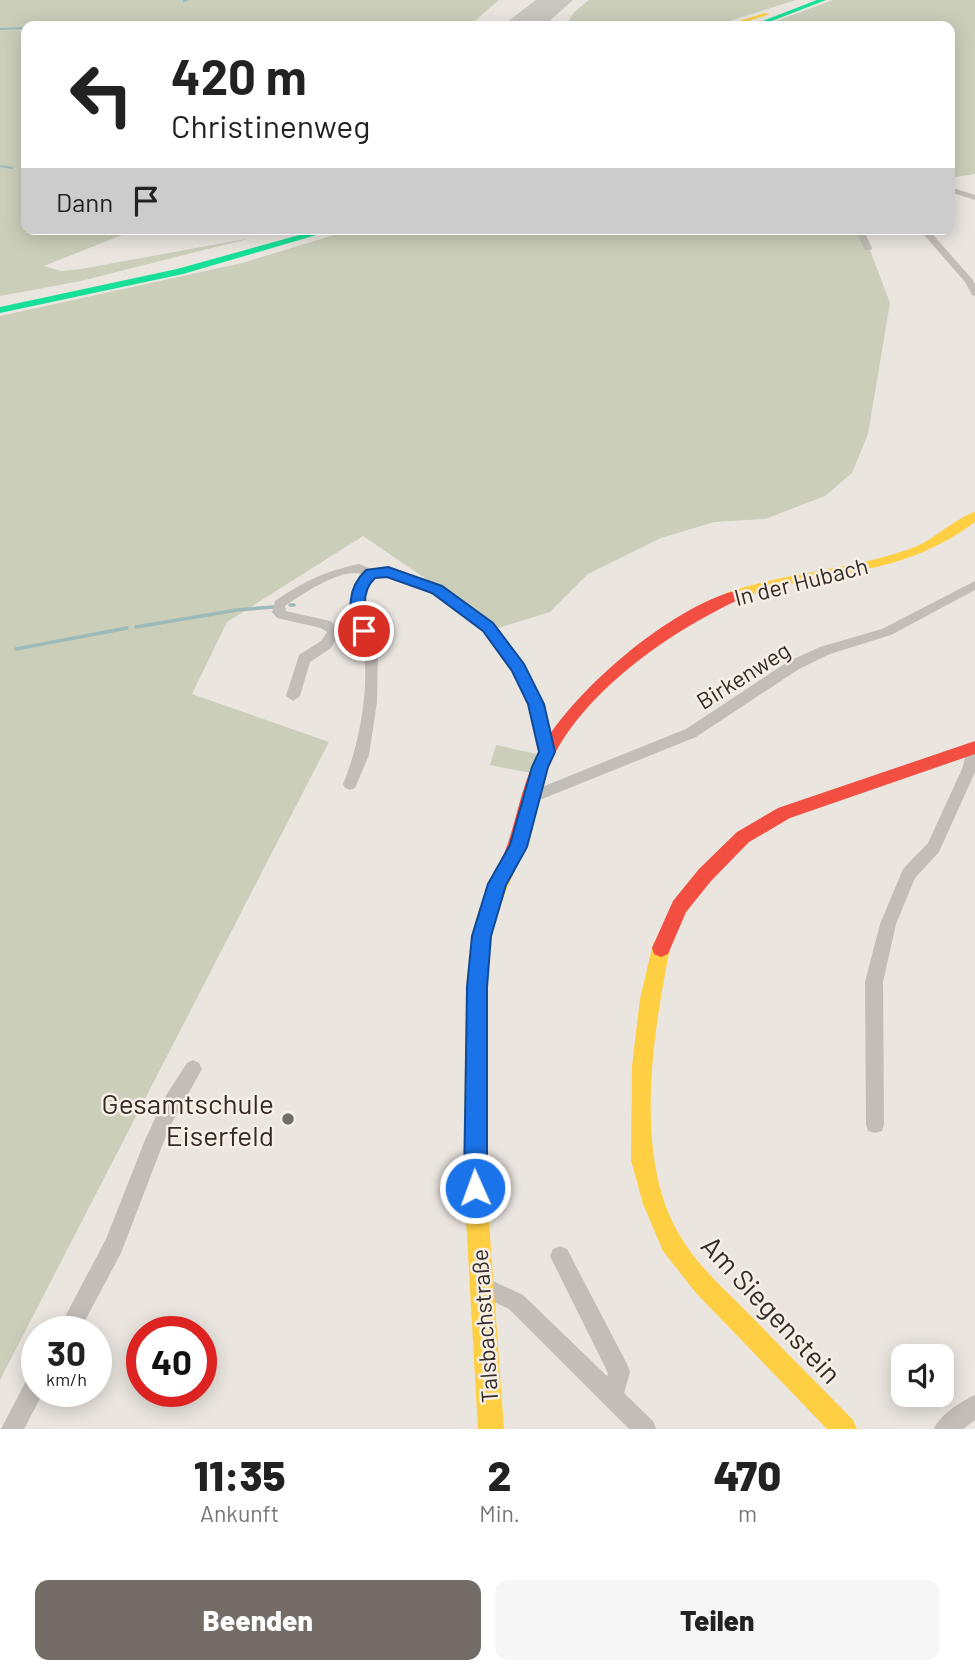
<!DOCTYPE html>
<html lang="de">
<meta charset="utf-8">
<style>
:root{--surface:#fff;--page:#f6f6f6;--text:#222;--muted:#767676;--accent:#736c67}
body{margin:0;font-family:Barlow,sans-serif;background:var(--page);color:var(--text);height:100vh;display:flex;flex-direction:column;font-size:26px;white-space:nowrap}
*{box-sizing:border-box;margin:0}
p{font-size:23px;color:var(--muted)}
.icon{flex:none;width:38px;height:38px;fill:none;stroke:currentColor;stroke-width:2;stroke-linecap:round;stroke-linejoin:round}
.map{position:relative;height:1429px;overflow:hidden}
.sheet{display:flex;flex-direction:column;background:var(--surface);flex:1}
.sheet>*{flex:none}
.guide{position:absolute;left:21px;top:21px;width:934px;height:214px;border-radius:14px;box-shadow:0 4px 18px #0003;background:#fff;color:var(--text);overflow:hidden}
.controls{position:absolute;left:891px;top:1344px;display:grid;gap:14px}
.controls a{display:grid;place-items:center;width:63px;height:63px;border-radius:14px;background:var(--surface);box-shadow:0 4px 18px #0003;font-size:35px}
.speed{position:absolute;left:21px;top:1316px;display:flex;gap:14px;font-size:35px;font-weight:700;text-align:center}
.speed>*{display:grid;place-content:center;width:91px;height:91px;border-radius:50%;background:var(--surface);box-shadow:0 4px 18px #0003;line-height:1}
.speed small{font-size:18px;font-weight:400}
.speed .limit{border:10px solid #d22;background:#fff;color:#111}
.pin{position:absolute;display:grid;place-items:center;width:60px;height:60px;color:#fff;margin:-30px;border:4px solid #fff;border-radius:50%;box-shadow:0 2px 7px #0007}
.me{position:absolute;width:77px;margin:-38px;rotate:358deg;stroke-linejoin:round;filter:drop-shadow(0 0 5px #0008)}
.turn{display:flex;align-items:center;gap:24px;height:147px;padding:0 35px;font-size:32px}
.turn .icon{width:91px;height:91px;stroke-width:2.5}
.turn b{display:block;font-size:49px;line-height:60px}
.then{display:flex;align-items:center;height:66px;padding:0 35px;background:#0003;gap:14px;font-size:26px}
.eta{display:flex;justify-content:space-evenly;align-items:center;height:119px;text-align:center}
.eta b{font-size:42px;font-weight:800;line-height:49px}
.primary-button{display:flex;gap:14px;margin-top:auto;padding:14px 35px}
.primary-button a{flex:1;height:80px;border-radius:14px;background:var(--accent);color:#fff;font-size:28px;font-weight:800;line-height:80px;text-align:center}
.primary-button a+a{background:var(--page);color:var(--text)}
.map>svg:first-child{display:block}
.green{fill:#cbcfba}
.lines{fill:none;stroke-linecap:round;stroke-linejoin:round}
.stream-far1{stroke:#9cbaba;stroke-width:2}
.stream{stroke:#9cbaba;stroke-width:3.5}
.runway{fill:#cac6c0;fill-rule:evenodd}
.street{fill:#c3bdb8;fill-rule:evenodd}
.fast{fill:#16e098;fill-rule:evenodd}
.slow{fill:#ffcf43;fill-rule:evenodd}
.jam{fill:#f24e42;fill-rule:evenodd}
.route{fill:#1a73e8;stroke:#114b97;stroke-width:2}
.poi-dot{fill:#736c67;stroke:#f7efe6;stroke-width:2.5}
.labels{text-anchor:middle;dominant-baseline:central;stroke-width:5;stroke-linejoin:round;paint-order:stroke}
.street-label{font-size:23px;fill:#332b27;stroke:#f7efe6}
.near-poi-label{font-size:28px;fill:#332b27;stroke:#f7efe6;text-anchor:end}
.near-street-label{font-size:28px;fill:#332b27;stroke:#f7efe6}
</style>
<div class="map">
<svg width="975" height="1429" viewBox="0 0 975 1429">
<rect width="100%" height="100%" fill="#eae5df"/>
<path class="green" d="M0 0H499L469 26H26V229H137L44 266 61 271 81 269 251 238 81 281 0 296Z
M589 0H796L717 25 566 26 574 12Z
M833 0H975V174L950 178V26H763Z
M354 229H862L890 303 868 434 852 473 825 496 765 519 714 522 661 538 588 574 550 612 498 628 363 536 227 622 192 694 329 742 0 1380V316L242 263Z
M496 745 541 755 536 774 490 765Z"/>
<g class="lines">
<path class="stream-far1" d="M184 1 187 0
M0 29 26 28
M0 166 12 168"/>
<path class="stream" d="M290 605H294
M136 627 237 610 273 607
M16 649 127 628"/>
<path class="runway" d="M536 0H573L544 26H506L511 19Z"/>
<path class="street" d="M950 187 975 195V200L950 192Z
M855 229H863L872 248 871 250H865Z
M919 229H928L972 279 975 284V296L972 295 965 282Z
M359 564 372 569 388 568 441 587 493 624 523 664 543 704 554 752 552 756H542C534 740 535 721 529 704 521 681 501 648 483 630 461 608 406 575 374 577L368 583 363 612 378 649 377 702 369 755 355 788 350 790 345 788 343 784C359 746 369 692 364 651 363 637 351 623 351 610 351 598 354 583 362 574 340 568 303 594 285 606L286 611 330 621 341 630 331 648 310 662 300 696 293 701 286 696 299 655 321 641 327 632 321 628 277 618 272 612 275 601C303 582 325 571 359 564Z
M975 581V590L891 635 830 654 799 669 696 737 537 801 532 803 527 801 525 797 527 793 686 729 789 661 820 647 882 629Z
M975 743V772L939 852 915 878 896 924 883 982 884 1124 882 1131 875 1133 868 1131 866 1124 865 982 880 924 903 869 928 843 962 769 969 744Z
M193 1060 199 1063 202 1069 169 1128 121 1253 79 1332H57L106 1239 145 1140 165 1097 187 1063Z
M560 1246 567 1249 627 1364 630 1372 624 1393 653 1421 656 1429H629L509 1309 475 1293 472 1286 475 1279 482 1276 523 1295 607 1376 608 1373 550 1256 553 1249Z
M37 1372V1391H44L24 1429H1L29 1375Z
M975 1395V1420L963 1429H934C940 1415 961 1401 975 1395Z"/>
<path class="fast" d="M817 0H826L759 26H750Z
M321 229H337L183 274 0 313V307L177 269Z"/>
<path class="slow" d="M765 13 770 14 732 26H723Z
M975 512V522C911 570 851 570 777 587 761 591 747 597 731 602L724 597 726 593C786 572 850 570 910 549 933 541 955 518 975 512Z
M508 857 514 860 517 865 494 919 487 974 485 1166 504 1429H478L463 1166 467 974 476 919 485 893 502 860Z
M661 939 668 942 670 948C653 1033 633 1156 679 1234 695 1263 722 1287 745 1310 781 1347 817 1383 853 1420L857 1429H827L696 1293 663 1251 643 1204 631 1160 632 1066 640 999 652 948 654 942Z"/>
<path class="jam" d="M731 592 736 593 738 597 736 601C668 633 580 694 549 766 536 795 535 829 521 858L514 870 508 873 502 870 499 865C515 832 518 797 533 764 561 700 664 612 731 592Z
M975 741V754L790 818 749 842 711 881 686 912 668 954 661 957 654 954 652 948 673 901 699 869 737 832 778 808Z"/>
</g>
<path class="route" d="M388 567 442 586 493 623 524 664 544 704 555 752 548 767 527 847 506 885 491 936 487 987V1188L483 1196 475 1199 468 1196 464 1188 467 987 472 936 488 884 510 845 532 767 539 752 528 704 512 671 483 631 432 593 387 577 375 578C360 592 364 613 371 631L364 636 358 634C347 612 347 588 366 570Z"/>
<circle class="poi-dot" cx="288" cy="1119" r="7"/>
<g class="labels">
<g class="street-label">
<text transform="translate(801 581) rotate(-14)">In der Hubach</text>
<text transform="translate(743 675) rotate(-32)">Birkenweg</text>
<text transform="translate(484 1326) rotate(-94)">Talsbachstraße</text>
</g>
<g class="near-poi-label">
<text x="274" y="1103">Gesamtschule<tspan x="274" dy="32">Eiserfeld</tspan></text>
</g>
<g class="near-street-label">
<text transform="translate(772 1309) rotate(47)">Am Siegenstein</text>
</g>
</g>
</svg>
<div class="controls">
<a><svg class="icon" aria-label="sound" viewBox="0 0 24 24"><path d="M4 9h4l5-4v14l-5-4H4zM17 9q2 3 0 6"/></svg></a>
</div>
<div class="speed"><div>30<small>km/h</small></div><div class="limit">40</div></div>
<div class="pin" style="left:364px;top:631px;background:#d93025"><svg class="icon" aria-label="arrive" viewBox="0 0 24 24"><path d="M6 21V4h12l-3 4 3 4H6"/></svg></div>
<svg class="me" style="left:475px;top:1188px" viewBox="-20 -20 40 40"><circle r="17" fill="#1a73e8" stroke="#fff" stroke-width="3"/><path d="M0-11L8 9 0 5-8 9z" fill="#fff"/></svg>
<div class="guide">
<div class="turn"><svg class="icon" aria-label="left" viewBox="0 0 24 24"><path d="M17 20v-9H6M10 6l-5 5 5 5"/></svg><div><b>420 m</b>Christinenweg</div></div>
<div class="then">Dann<svg class="icon" aria-label="arrive" viewBox="0 0 24 24"><path d="M6 21V4h12l-3 4 3 4H6"/></svg></div>
</div>
</div>
<section class="sheet">
<div class="eta">
<div><b>11:35</b><p>Ankunft</p></div>
<div><b>2</b><p>Min.</p></div>
<div><b>470</b><p>m</p></div>
</div>
<div class="primary-button"><a>Beenden</a><a>Teilen</a></div>
</section>
